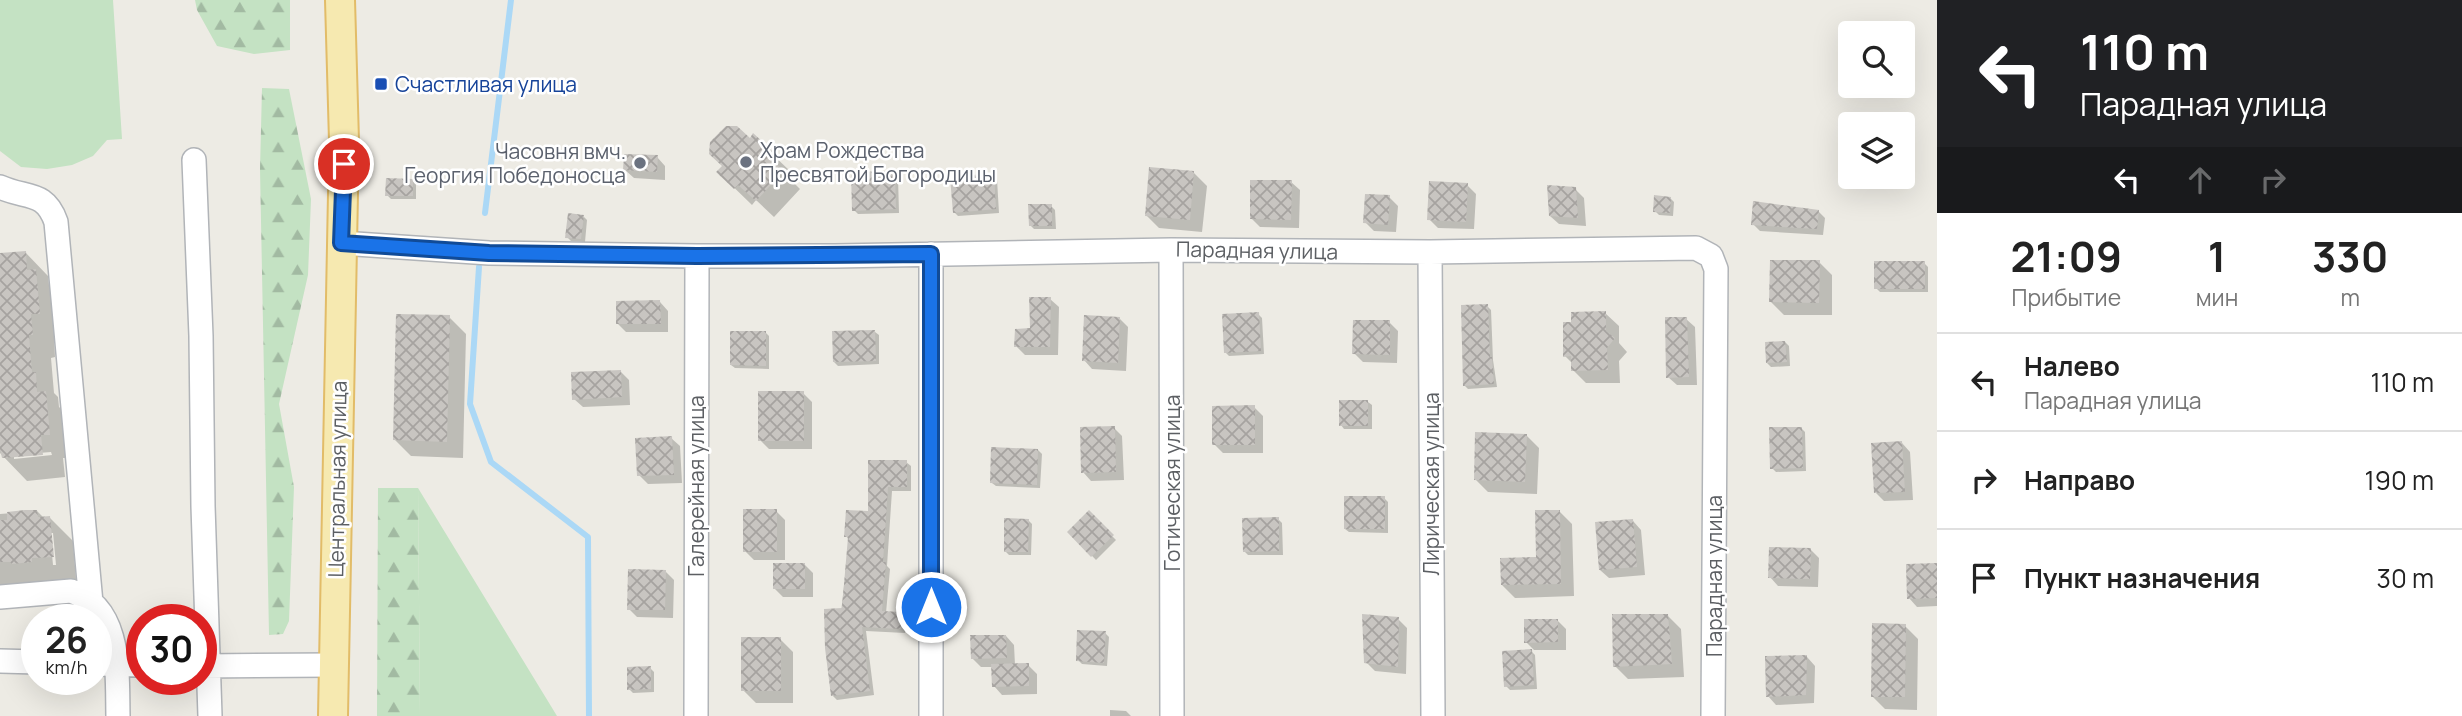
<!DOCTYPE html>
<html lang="ru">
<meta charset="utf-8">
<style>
:root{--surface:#fff;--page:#f6f6f6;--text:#222;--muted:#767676;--line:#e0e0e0}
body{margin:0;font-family:Manrope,sans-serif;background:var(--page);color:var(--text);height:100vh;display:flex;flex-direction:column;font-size:26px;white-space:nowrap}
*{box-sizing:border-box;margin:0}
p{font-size:23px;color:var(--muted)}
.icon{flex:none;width:38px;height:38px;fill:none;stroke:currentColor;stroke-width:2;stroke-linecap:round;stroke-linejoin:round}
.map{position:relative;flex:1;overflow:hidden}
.details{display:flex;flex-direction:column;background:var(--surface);width:525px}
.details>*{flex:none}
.hud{background:#202124;color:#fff;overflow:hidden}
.fabs{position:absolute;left:1838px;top:21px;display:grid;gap:14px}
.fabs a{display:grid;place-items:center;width:77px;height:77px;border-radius:7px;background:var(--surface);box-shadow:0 7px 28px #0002;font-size:35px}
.speed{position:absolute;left:21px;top:604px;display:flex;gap:14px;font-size:35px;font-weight:700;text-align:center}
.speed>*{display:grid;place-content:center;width:91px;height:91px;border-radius:50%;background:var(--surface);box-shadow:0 7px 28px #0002;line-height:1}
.speed small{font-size:18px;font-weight:400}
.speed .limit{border:10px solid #d22;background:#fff;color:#111}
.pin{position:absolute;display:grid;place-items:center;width:60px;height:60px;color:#fff;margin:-30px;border:4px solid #fff;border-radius:50%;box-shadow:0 2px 7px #0007}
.me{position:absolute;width:77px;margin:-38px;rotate:0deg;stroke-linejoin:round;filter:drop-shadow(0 0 5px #0008)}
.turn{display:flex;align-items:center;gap:24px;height:147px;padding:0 28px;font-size:32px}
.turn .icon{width:91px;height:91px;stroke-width:2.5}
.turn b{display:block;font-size:49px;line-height:60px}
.lanes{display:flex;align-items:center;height:66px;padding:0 28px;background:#0003;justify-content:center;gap:35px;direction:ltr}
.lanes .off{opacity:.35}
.eta{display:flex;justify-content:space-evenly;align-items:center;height:119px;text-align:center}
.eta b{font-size:42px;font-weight:700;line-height:49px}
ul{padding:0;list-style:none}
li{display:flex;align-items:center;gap:21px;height:98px;padding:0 28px;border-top:2px solid var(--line)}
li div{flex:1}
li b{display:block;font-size:26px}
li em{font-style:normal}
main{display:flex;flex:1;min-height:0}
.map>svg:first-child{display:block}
.grass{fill:#c4e2c3}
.forest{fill:url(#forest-firs)}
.shadow{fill:#0003;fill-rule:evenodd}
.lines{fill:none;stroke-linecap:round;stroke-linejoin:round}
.stream{stroke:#abd8f6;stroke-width:6}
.building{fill:url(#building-cross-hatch)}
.minor-casing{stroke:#b1b4b8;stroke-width:26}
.major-casing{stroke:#e2bc68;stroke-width:32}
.minor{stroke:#fff;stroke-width:23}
.major{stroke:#f6e9b0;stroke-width:28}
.route-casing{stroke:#114b97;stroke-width:18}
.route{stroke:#1a73e8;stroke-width:12}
.transit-dot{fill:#1a4fb4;stroke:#fff;stroke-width:2.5}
.worship-dot{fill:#6b7280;stroke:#fff;stroke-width:2.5}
.labels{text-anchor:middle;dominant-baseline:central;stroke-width:5;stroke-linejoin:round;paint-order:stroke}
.transit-label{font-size:21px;fill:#164399;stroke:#fff;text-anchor:start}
.worship-label{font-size:21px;fill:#5b616d;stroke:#fff;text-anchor:start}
.street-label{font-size:21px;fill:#5c5f63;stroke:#fff}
</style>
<main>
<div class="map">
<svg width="1937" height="716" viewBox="0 0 1937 716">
<defs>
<pattern id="forest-firs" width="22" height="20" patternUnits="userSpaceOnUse" patternTransform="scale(1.75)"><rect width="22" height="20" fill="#c4e2c3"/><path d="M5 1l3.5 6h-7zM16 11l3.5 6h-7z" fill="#a2baa2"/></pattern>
<pattern id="building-cross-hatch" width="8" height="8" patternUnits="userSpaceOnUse" patternTransform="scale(1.75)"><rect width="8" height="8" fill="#c8c5c1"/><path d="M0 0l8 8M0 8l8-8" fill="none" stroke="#a6a3a0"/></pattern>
</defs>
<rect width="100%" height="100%" fill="#edebe4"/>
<path class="grass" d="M0 0H113L122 139 107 140 93 156 72 165 47 169 21 167 0 151Z
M418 488 557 716H420Z"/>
<path class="forest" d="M195 0H290V50L254 54 217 46 197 10Z
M262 88 289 89 311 199 308 275 279 404 294 487 289 621 283 634 269 635 260 169Z
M378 488H418L420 716H377Z"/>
<path class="shadow" d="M753 136 790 171 786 175 800 189 774 217 756 200 752 205 718 172Z
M657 157 665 166V180L634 178 625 170Z
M894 173 898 177 899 213 858 214 854 210Z
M1194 173 1207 186 1202 232 1159 228 1146 215Z
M993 175 997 179 999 213 958 216 954 212Z
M412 180 416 184V199H391L387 195Z
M1291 182 1300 190 1299 228 1260 227 1252 219Z
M1467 185 1476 194 1474 229 1438 228 1429 219Z
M1575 189 1584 198 1586 226 1559 224 1550 216Z
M1389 197 1398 206 1396 232 1374 231 1365 222Z
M1670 198 1674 202 1673 216 1659 215 1655 211Z
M1051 206 1055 210 1056 229H1034L1030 225Z
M1818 211 1825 218 1823 235 1760 231 1753 224Z
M583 216 587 220 585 242 571 241 567 237Z
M25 252 48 276 49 285 59 294 62 336 54 337 55 357 51 358 54 393 58 397 59 407 69 416 72 458H63L65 477 27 481 0 453V254ZM51 452 52 455 14 459V455Z
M1819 262 1832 275V315H1784L1771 302Z
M1924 263 1928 267V292H1880L1876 288Z
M1050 299 1059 307 1058 355H1025L1016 346 1032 330Z
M660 302 668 311V332H626L618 324Z
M1487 306 1491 310 1493 360 1497 387 1468 389 1464 385Z
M1605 313 1619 326V343L1627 352 1619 361 1620 383H1586L1573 370V364L1565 356Z
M1258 314 1262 318 1264 354 1229 356 1225 352Z
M449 317 466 334 463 458 411 456 394 439Z
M1120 319 1128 327 1126 371 1092 369 1084 360Z
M1686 319 1695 327 1697 385H1677L1668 377Z
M1389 322 1398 331 1397 363 1363 362 1354 353Z
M765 332 769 336V369L735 368 731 365Z
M875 332 879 335V364L838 366 834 362Z
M1785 342 1789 346 1790 366 1771 367 1767 363Z
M620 371 629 380 630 405 583 407 574 399Z
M803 393 812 402V449H769L760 440Z
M1368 402 1372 405V429H1344L1341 425Z
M1254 407 1263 416V453H1223L1214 444Z
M1114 428 1122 436 1124 480 1091 481 1083 472Z
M1801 428 1805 432 1806 471 1776 472 1772 468Z
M1526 435 1539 448 1537 494 1488 492 1475 479Z
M671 438 680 446 682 483 648 484 639 475Z
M1902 443 1910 452 1913 500 1884 501 1876 493Z
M1038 450 1042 454 1040 488 996 486 992 483Z
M869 462H906L911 466V491H892L887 566 890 569 886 613 901 614 906 619 905 633 866 631 874 695 837 700 832 695 849 540 846 536 870 513Z
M1384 498 1388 502V533L1349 532 1345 529Z
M37 511 44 518H50L73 541 76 579 55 581 0 592V514ZM50 533H53L56 565H53Z
M776 511 785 520V560H754L745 551Z
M1559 511 1572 524 1574 596 1515 598 1502 585 1538 559Z
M1089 513 1116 540 1096 560 1069 532Z
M1278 519 1282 523 1283 555H1248L1244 551Z
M1028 520 1032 524 1031 555H1009L1005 551Z
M1633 521 1641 530 1645 575 1609 578 1600 570Z
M1810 549 1819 558 1818 587 1778 586 1770 577Z
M804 564 813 573V597H783L774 588Z
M1937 565V606L1917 607 1909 598Z
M666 572 674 580 673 618 637 617 629 609Z
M1668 616 1681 629 1684 677 1628 679 1615 666Z
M1398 619 1407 628 1406 674 1375 671 1366 662Z
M1557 620 1566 629V650H1534L1526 642Z
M1905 626 1918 639 1917 710 1885 709 1872 696Z
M1105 633 1109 637 1107 666 1082 664 1078 660Z
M1006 636 1014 645 1015 665H1028L1037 674V694L1002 695 994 686 993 667H981L972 658Z
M780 639 793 652V703H756L743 690Z
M1531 651 1535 655 1537 689 1510 690 1506 686Z
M1807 657 1815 666 1814 703 1776 705 1768 696Z
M650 668 654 672V692L633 693 629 689Z
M1110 710 1126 711 1131 716H1110Z"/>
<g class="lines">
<path class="stream" d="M485 213 511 0
M479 267 470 404 491 462 588 537 589 716"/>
</g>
<path class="building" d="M726 126H737L750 138 753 133 774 152 770 158 784 171 756 201 738 185 734 189 716 172 722 166 709 154 710 142Z
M624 154 658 155 657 172 623 170Z
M1149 167 1194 171 1190 220 1145 216Z
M895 171 896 209 852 211 851 172Z
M994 173 996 209 953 213 950 177Z
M386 178 413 179V196H385Z
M1250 180H1292L1291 220 1250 219Z
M1429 181 1468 183 1466 222 1427 220Z
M1547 185 1576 187 1578 218 1549 216Z
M1365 194 1390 195 1388 225 1363 223Z
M1654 195 1671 197 1670 213 1653 212Z
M1753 201 1819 210 1817 229 1751 225Z
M1028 204H1052V226H1029Z
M568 213 584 215 581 239 565 238Z
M26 251 27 270 36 269 40 314H31L33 335H29L32 372H36L37 392 46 391 50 435H41L43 455 2 458 0 449V253Z
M1770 260H1820L1819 303 1769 302Z
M1874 261H1925V289H1874Z
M1029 297H1051L1050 347H1014L1015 329 1030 328Z
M660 300 661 324H616V301Z
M1488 304 1490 357H1492L1494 384 1463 386 1461 305Z
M1606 311V331L1615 338 1607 348 1608 370 1571 371V356L1563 357V322H1571V312Z
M1259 312 1261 351 1224 353 1222 314Z
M396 314 450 315 447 442 393 440Z
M1084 315 1120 317 1118 363 1082 361Z
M1665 317H1687L1689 377 1666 378Z
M1353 320H1390V355L1352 354Z
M875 330 876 361 833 362 832 331Z
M730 331H766V366L730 365Z
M1785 341 1787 362 1766 363 1765 342Z
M621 370 622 397 572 400 571 372Z
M758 391H804V441H758Z
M1339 400H1368V426H1339Z
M1255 405V445H1212V406Z
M1115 426 1116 472 1081 473 1080 427Z
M1769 427H1802L1803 468 1770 469Z
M1475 432 1527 434 1525 482 1474 480Z
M672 436 674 475 637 476 635 438Z
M1902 441 1905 492 1874 493 1871 443Z
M991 447 1038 449 1037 485 990 483Z
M868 460H907V487H888L883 562H886L882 611 902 612 901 629 862 627 870 691 831 696 825 648 824 609 842 608 848 537H844L846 510 868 511Z
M1344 496H1385V529H1344Z
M743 509H777V552H743Z
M25 510H37L38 517 50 516 54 557 32 558V562L12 564 10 562H0V520H7V512Z
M1089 510 1114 535 1091 557 1067 532Z
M1535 510H1560L1561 584 1501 585 1500 558 1536 557Z
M1279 517V551L1243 552 1242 518Z
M1004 518 1029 519 1028 552H1004Z
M1633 519 1637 567 1599 570 1595 522Z
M1769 547 1811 548 1810 579 1768 578Z
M773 563H805V589H773Z
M1937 563V598L1907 599 1906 564Z
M628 569 666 570 665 610H627Z
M1362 614 1399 617 1398 667 1364 663Z
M1612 614H1668L1672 664 1613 667Z
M1524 619H1558V642L1524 643Z
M1872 623 1906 624 1905 697H1871Z
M1077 630 1106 631 1104 663 1076 661Z
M970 635H1006L1007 658 971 659Z
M741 637H781V691H741Z
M1532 649 1534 685 1504 687 1502 651Z
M1807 655 1806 695 1766 697 1765 656Z
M1029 663V686L992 687 991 664Z
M651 666V689L627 690V667Z"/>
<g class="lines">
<defs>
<path id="minor" d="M194 160 201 336 203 506 210 716
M0 187C26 199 45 190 56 222L91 603
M341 243 489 253 697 256H835L1171 250 1430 252 1696 248 1711 256 1716 269 1713 716
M1171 250 1172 716
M1430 252 1433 716
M0 597 71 591C122 608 117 673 118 716
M0 661 37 662
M96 664 142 665
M201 666 333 665
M696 716 697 256
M931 716V254"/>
<path id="major" d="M333 716 344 141 340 0"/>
</defs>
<use href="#minor" class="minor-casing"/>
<use href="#major" class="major-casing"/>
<use href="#minor" class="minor"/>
<use href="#major" class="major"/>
</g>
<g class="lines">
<defs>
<path id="route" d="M344 164 341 243 489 253 697 256 931 254V607"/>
</defs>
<use href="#route" class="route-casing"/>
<use href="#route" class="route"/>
</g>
<rect class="transit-dot" x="374" y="77" width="14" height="14" rx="3.5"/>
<g class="worship-dot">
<circle cx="746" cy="162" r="7"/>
<circle cx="640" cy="163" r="7"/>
</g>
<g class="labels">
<g class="transit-label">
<text x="395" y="84">Счастливая улица</text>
</g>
<g class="worship-label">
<text x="760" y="150">Храм Рождества<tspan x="760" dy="24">Пресвятой Богородицы</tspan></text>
<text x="626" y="151" text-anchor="end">Часовня вмч.<tspan x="626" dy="24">Георгия Победоносца</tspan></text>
</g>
<g class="street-label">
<text transform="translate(1257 250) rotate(1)">Парадная улица</text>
<text transform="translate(337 479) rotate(-89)">Центральная улица</text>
<text transform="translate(1172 483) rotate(-90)">Готическая улица</text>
<text transform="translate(1431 484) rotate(-90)">Лирическая улица</text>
<text transform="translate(696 486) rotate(-90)">Галерейная улица</text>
<text transform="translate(1714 576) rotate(-90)">Парадная улица</text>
</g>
</g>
</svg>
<div class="fabs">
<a><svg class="icon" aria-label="search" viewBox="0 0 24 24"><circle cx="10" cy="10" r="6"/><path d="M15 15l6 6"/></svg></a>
<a><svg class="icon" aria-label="layers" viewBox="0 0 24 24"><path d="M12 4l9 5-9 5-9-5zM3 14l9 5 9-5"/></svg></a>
</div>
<div class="speed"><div>26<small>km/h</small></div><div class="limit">30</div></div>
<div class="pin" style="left:344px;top:164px;background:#d93025"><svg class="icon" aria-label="arrive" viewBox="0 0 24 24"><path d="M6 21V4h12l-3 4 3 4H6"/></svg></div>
<svg class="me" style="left:931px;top:607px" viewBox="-20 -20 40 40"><circle r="17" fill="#1a73e8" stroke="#fff" stroke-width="3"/><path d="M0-11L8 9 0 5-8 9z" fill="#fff"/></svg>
</div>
<section class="details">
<div class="hud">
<div class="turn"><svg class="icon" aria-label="left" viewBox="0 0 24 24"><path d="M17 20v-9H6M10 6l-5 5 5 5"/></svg><div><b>110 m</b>Парадная улица</div></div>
<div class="lanes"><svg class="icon" aria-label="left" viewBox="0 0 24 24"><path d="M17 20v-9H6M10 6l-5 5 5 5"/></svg><svg class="icon off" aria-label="ahead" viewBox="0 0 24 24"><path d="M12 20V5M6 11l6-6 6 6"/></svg><svg class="icon off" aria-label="right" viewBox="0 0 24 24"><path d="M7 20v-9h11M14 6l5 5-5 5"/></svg></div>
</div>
<div class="eta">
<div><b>21:09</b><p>Прибытие</p></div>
<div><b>1</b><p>мин</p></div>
<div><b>330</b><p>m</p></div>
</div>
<ul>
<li><svg class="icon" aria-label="left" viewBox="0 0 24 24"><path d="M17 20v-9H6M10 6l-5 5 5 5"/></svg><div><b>Налево</b><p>Парадная улица</p></div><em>110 m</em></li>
<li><svg class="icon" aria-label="right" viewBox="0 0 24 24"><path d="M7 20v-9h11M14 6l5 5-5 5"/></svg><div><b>Направо</b></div><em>190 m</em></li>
<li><svg class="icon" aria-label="arrive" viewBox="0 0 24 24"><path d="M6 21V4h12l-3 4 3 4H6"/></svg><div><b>Пункт назначения</b></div><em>30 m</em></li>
</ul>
</section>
</main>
